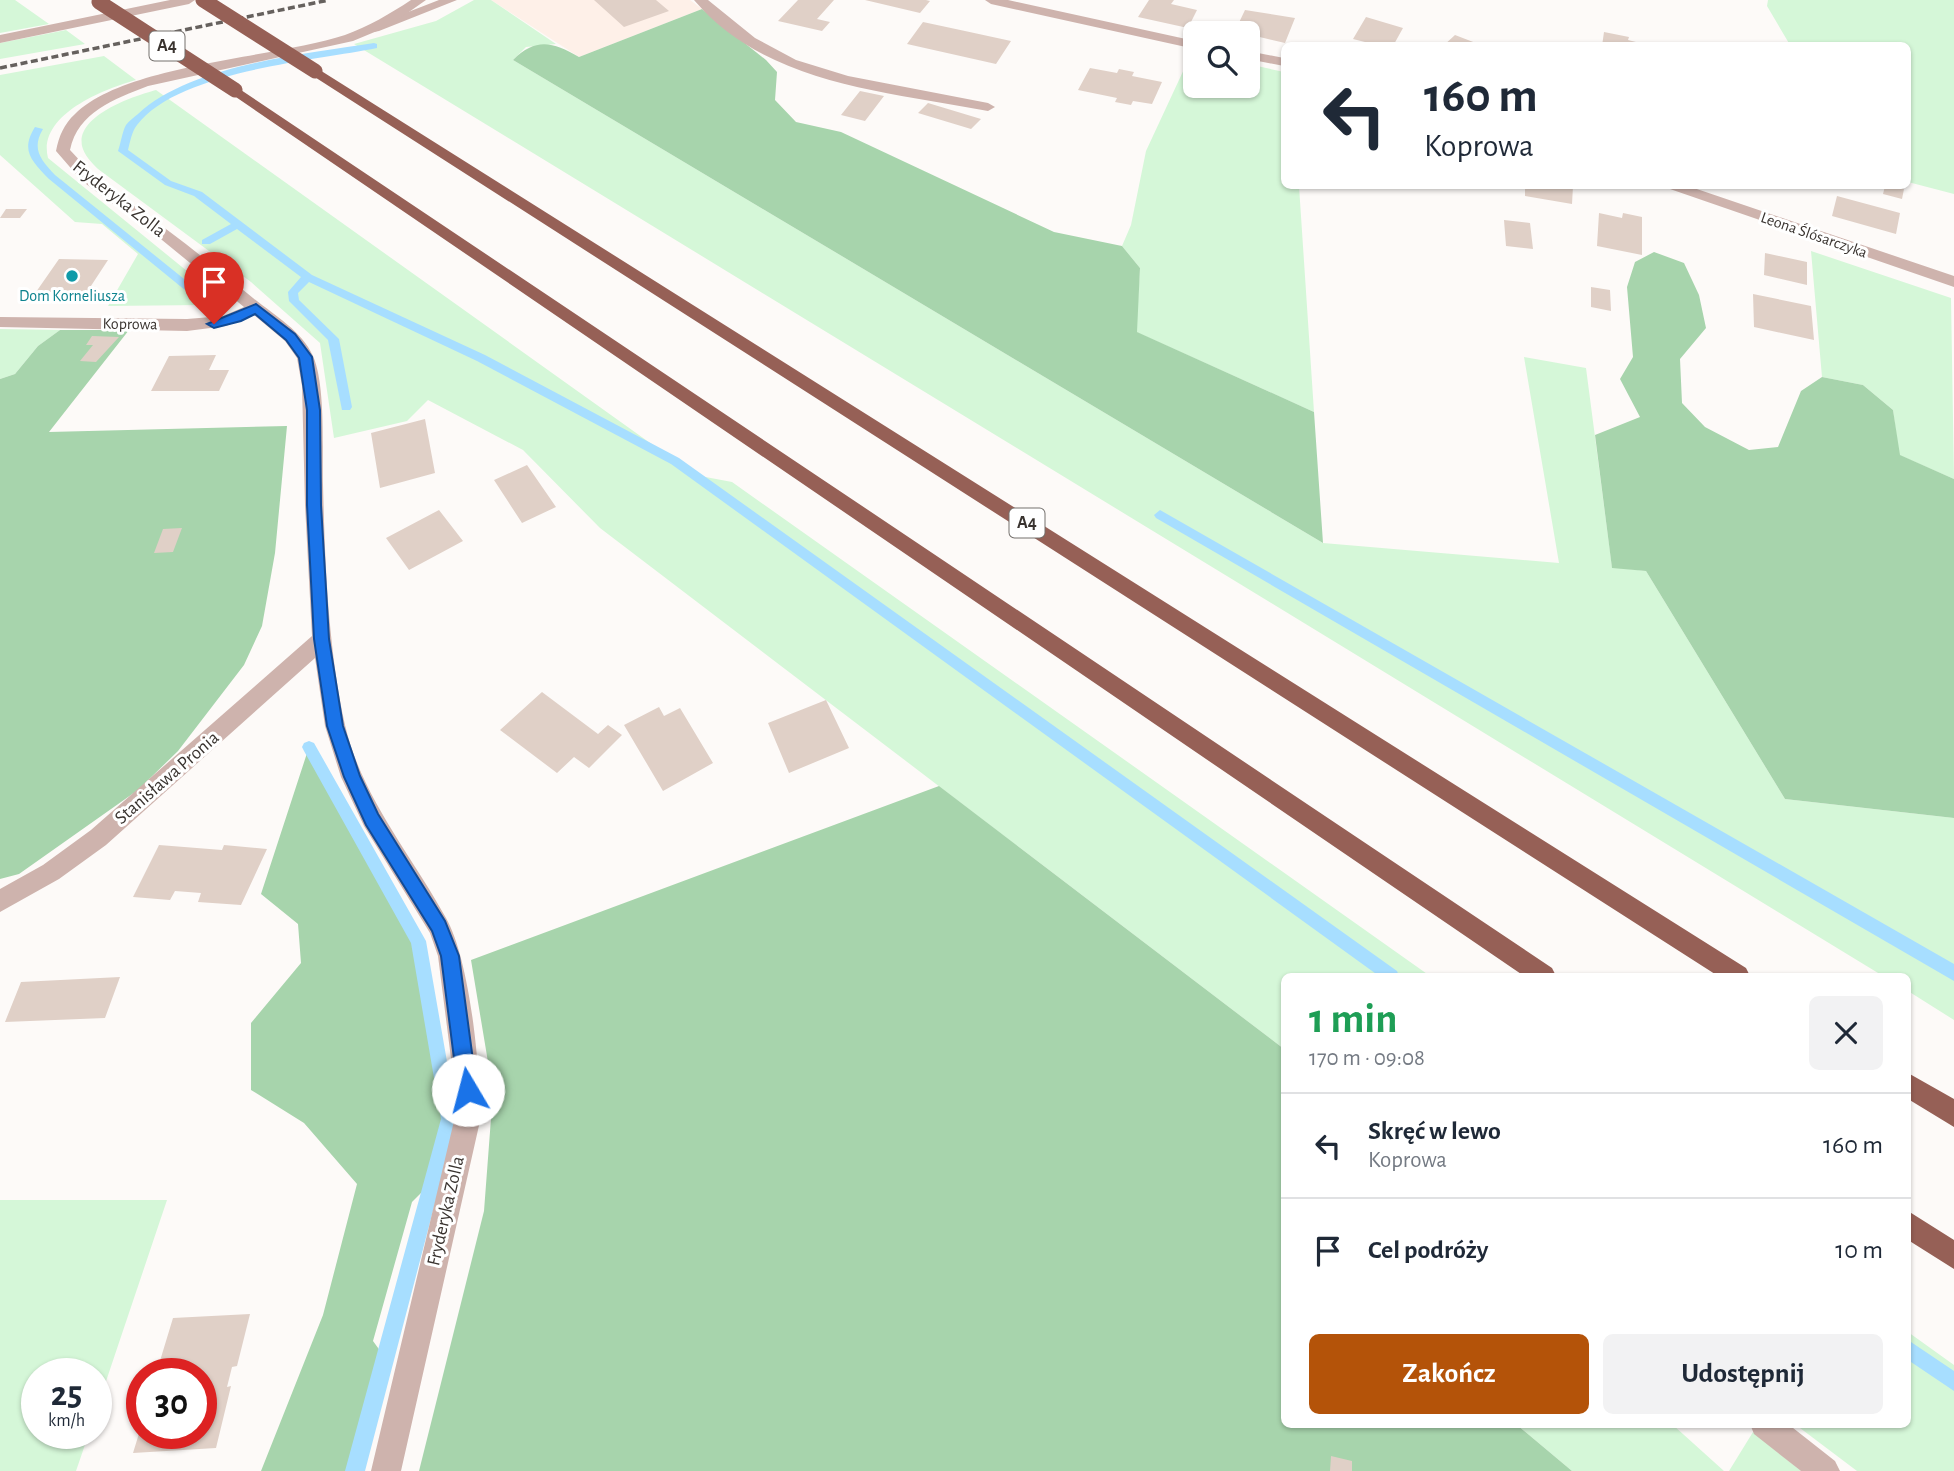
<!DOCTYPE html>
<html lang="pl">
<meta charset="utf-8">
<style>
:root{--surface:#fff;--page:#f2f2f3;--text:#1f2937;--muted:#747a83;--line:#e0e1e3;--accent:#b45309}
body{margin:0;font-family:"Alegreya Sans",sans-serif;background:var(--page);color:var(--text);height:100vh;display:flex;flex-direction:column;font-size:26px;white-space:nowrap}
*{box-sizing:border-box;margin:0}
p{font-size:23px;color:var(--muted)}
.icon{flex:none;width:38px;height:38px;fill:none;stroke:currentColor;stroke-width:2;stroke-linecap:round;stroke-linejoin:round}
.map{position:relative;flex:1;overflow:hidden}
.panel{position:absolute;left:1281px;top:973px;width:630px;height:455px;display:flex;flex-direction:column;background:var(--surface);border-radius:10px;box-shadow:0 2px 5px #0004}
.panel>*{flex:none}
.top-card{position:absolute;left:1281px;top:42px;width:630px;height:147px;border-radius:10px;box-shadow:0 2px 5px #0004;background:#fff;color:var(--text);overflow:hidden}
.controls{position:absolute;left:1183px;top:21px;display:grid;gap:14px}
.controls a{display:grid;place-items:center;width:77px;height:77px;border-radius:10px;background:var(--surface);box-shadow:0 2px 5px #0004;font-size:35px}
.speed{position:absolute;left:21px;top:1358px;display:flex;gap:14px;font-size:35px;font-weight:700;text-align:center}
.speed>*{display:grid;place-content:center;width:91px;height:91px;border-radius:50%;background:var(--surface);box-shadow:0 2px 5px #0004;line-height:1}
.speed small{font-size:18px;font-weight:400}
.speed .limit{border:10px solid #d22;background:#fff;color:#111}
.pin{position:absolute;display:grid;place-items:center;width:60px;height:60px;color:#fff;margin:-72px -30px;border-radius:50% 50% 50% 0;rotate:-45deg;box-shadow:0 0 7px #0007}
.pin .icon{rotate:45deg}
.me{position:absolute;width:77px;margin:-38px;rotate:352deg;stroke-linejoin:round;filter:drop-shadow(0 0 5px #0008)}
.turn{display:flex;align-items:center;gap:24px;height:147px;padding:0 28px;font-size:32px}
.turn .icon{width:91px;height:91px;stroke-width:2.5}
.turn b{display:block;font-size:49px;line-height:60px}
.round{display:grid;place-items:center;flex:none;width:74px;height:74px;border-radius:10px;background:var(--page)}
.head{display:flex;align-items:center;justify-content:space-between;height:119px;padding:0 28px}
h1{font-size:42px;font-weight:700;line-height:52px;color:#1e9e55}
.action{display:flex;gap:14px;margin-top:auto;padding:14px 28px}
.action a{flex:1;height:80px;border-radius:10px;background:var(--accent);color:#fff;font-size:28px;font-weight:700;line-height:80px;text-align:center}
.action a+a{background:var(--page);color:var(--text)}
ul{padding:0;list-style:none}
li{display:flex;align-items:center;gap:21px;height:105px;padding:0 28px;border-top:2px solid var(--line)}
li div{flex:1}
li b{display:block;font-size:26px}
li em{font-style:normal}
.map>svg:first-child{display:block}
.built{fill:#fef0e8}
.green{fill:#d5f7d8}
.forest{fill:#a7d4ac}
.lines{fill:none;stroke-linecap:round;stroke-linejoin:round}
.stream{fill:#a7deff;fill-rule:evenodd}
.building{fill:#e0d0c7}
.service{fill:#ceb3ad;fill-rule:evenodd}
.minor{fill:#ceb3ad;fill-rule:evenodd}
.motorway{fill:#966056;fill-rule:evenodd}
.rail{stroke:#66615e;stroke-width:3.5;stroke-dasharray:7 3.5;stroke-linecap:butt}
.motorway-bridge{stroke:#966056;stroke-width:15}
.route{fill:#1a73e8;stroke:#114b97;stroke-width:2}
.culture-dot{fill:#0f9aa8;stroke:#fff;stroke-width:2.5}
.labels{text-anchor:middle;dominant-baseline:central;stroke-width:6;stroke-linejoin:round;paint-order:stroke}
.far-street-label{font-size:16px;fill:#39332f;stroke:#fff}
.far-culture-label{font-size:16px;fill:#0d838f;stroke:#fff}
.shield{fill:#fff;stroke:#74706d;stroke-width:2}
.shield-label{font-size:18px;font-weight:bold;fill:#39332f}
.street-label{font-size:19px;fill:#39332f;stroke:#fff}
</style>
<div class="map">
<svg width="1954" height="1471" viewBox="0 0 1954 1471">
<rect width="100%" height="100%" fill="#fdfaf8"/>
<path class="built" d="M491 0H690L702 9 579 57Z"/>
<path class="green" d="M0 0H15L49 24 0 33Z
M474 0H491L556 44 526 47 513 60 1323 543 1559 563 1524 357 1586 368 1612 567 1646 571 1785 799 1954 818V1020L1908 991V976H1883L354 44 436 21Z
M1768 0H1954V194L1908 182V46L1790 45 1767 6Z
M66 30 85 44 0 59V43Z
M1192 52 1195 53V86H1248V64L1284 72V186H1299L1314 412 1136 332 1140 268 1122 246 1131 225 1146 151Z
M104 56 136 80C104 89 37 115 48 158L214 293 202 305 108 306 138 254 102 224 75 222 0 155V75Z
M156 90 695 475 732 482 1430 976H1284V1049L600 528 523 450 428 400 407 421 334 438 320 343 251 282 98 169C92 163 84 155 82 146 76 115 134 96 156 90Z
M1811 251 1951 298 1954 479 1899 455 1893 410 1863 385 1822 377Z
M0 329 60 330 38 346 15 374 0 379Z
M0 1200H167L96 1411V1374H37V1433H89L76 1471H0Z
M1908 1332 1954 1365V1471H1857L1796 1425 1908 1424Z
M1517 1425H1673L1724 1471H1572Z
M1753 1432 1801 1471H1729Z"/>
<path class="forest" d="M702 9 766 60 777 72 775 100 796 122 841 132 1054 232 1122 246 1140 268 1137 332 1314 412 1323 543 513 60C536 37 553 42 579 57Z
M1654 252 1684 263 1699 295 1706 328 1680 359 1682 403 1705 427 1749 450 1778 447 1801 391 1822 377 1863 385 1893 410 1900 455 1954 479V818L1785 799 1646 571 1612 568 1595 435 1640 417 1620 379 1633 357 1627 287 1635 262Z
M60 330H129L49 432 287 426 275 553 262 626 244 665 178 751 138 790 19 874 0 879V379L15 374 38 346Z
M309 747 418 941 449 1119 434 1180 412 1202 373 1341 386 1359 355 1471H261L323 1315 357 1184 304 1123 251 1090V1023L301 963 298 924 261 894Z
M939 786 1284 1049V1424L1517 1425 1572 1471H419L484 1211 493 1092 471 960Z"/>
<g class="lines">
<path class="stream" d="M374 43 377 44V48C313 61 178 71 137 125 132 131 130 142 128 150L171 181 202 192 312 275 485 355 679 458 1397 971 1399 976H1379L671 464 477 361 309 282 298 293 299 300 339 339 352 407 350 410H342L328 340 289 301 288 292 301 277 237 229 210 244H202V240L231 224 194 196 165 185 118 151C121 143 122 132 126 125 129 121 134 117 138 114 190 65 305 54 374 43Z
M35 127 43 129C31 149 41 160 55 175L199 291V295H191L49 179C32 161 20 151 35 127Z
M1160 510 1954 964V981L1156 518 1154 515Z
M309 741 314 743 426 941 457 1119 365 1471H345L441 1119 411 943 304 751 302 747 304 743Z
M1908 1340 1954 1371V1391L1908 1360Z"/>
</g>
<path class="building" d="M594 0H656L669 11 624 27Z
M798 0H834L817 19 830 22 822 31 778 21Z
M865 0H926L930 1 920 13Z
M1149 0H1174L1171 4 1197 10 1188 28 1138 17Z
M1245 10 1295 18 1285 43 1235 31Z
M1366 17 1403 28 1393 46H1381L1353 39Z
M923 22 965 31 1011 41 996 64 907 44Z
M1604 32 1629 37 1628 40 1640 43V46H1602Z
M1455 35 1481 45V46H1443Z
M1090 68 1117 73 1119 69 1134 72 1132 76 1162 82 1152 104 1133 101 1131 105 1115 102 1117 98 1078 90Z
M860 91 884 96 865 121 841 115Z
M928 103 981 119 971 129 918 113Z
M1525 186H1573L1572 204 1525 196Z
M1885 186 1904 189 1902 199 1883 194Z
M1837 196 1900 213 1896 234 1832 216Z
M6 209H27L20 218H0Z
M1599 213 1622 218 1623 213 1642 217V255L1597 246Z
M1504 220 1530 223 1533 249 1506 246Z
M1765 253 1807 262V285L1764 275Z
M59 259 108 260 87 292H36Z
M1591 287 1610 290 1611 311 1591 307Z
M1753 294 1811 306 1814 340 1754 327Z
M92 336 119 337 96 362 80 361 93 345H86Z
M216 355 209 370H229L219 391H151L169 356Z
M425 419 435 473 380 488 371 433Z
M527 465 556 507 522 523 494 480Z
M439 510 463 541 409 570 386 538Z
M182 528 173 552 154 553 163 529Z
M542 692 598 734 608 725 622 735 589 768 574 757 557 773 500 730Z
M826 700 849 748 789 773 768 723Z
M659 707 664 716 680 708 713 763 663 791 624 725Z
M159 845 222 850 224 845 267 849 241 905 198 902 201 893 175 891 170 900 133 897Z
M120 977 105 1018 5 1022 21 982Z
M250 1314 237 1366 232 1367 227 1387 231 1386 216 1448 133 1453 141 1427 142 1433H201V1374H156L173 1318Z
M1331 1456 1352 1461V1471H1330Z"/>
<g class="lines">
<path class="service" d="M439 0H457L379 31 374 32 367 28Z
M694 0H708L755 38 796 60 848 76 988 103 995 107 988 111C886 91 766 85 694 0Z
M1750 1424H1788L1835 1461 1840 1471H1801L1754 1434Z"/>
<path class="minor" d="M170 0H195L189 4 0 43V35Z
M411 0H426L389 26 353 41 148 86C114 99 78 112 70 150 99 183 135 206 170 232 198 253 226 276 253 298 274 315 302 331 313 356 326 386 322 450 323 485 325 564 328 647 345 725 362 798 411 854 446 918 470 960 481 1072 480 1121L401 1471H371L454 1121 455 1090 438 956 430 933 364 826 341 777 325 726 315 658 106 845 59 879 0 912V889L43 865 91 830 312 636 305 505 302 386 297 358 285 341 254 315 226 326 187 331 0 327V317L187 319 223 316 244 307 162 240 82 181 56 151C59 136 64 124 75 114 125 64 275 58 345 35 369 26 390 14 411 0Z
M985 0H1008L1195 41V49L991 4Z
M1248 51 1284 58V66L1248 59Z
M1668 186H1688L1954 276V287L1670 189Z"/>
<path class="motorway" d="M315 67 1746 968 1750 976H1718L310 74 308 71Z
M235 86 1552 968 1556 976H1524L230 93V87Z
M1908 1073 1954 1099V1127L1908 1099Z
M1908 1211 1954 1240V1269L1908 1240Z"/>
<path class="rail" d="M0 68 329 0"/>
<path class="motorway-bridge" d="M203 0 315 71
M99 2 235 90"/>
</g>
<path class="route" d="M256 304 295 334 312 357 320 410 321 505 329 639 343 726 360 776 378 814 445 921 459 956 477 1090 474 1096 468 1099 461 1096 458 1090 441 956 432 931 366 825 344 777 327 726 314 639 307 505V410L299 358 286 340 255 314 241 321 214 328 207 324Z"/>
<circle class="culture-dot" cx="72" cy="276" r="7"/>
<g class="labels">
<g class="far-street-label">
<text transform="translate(1814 235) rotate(19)">Leona Ślósarczyka</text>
<text transform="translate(130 324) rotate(1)">Koprowa</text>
</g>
<g class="far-culture-label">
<text x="72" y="296">Dom Korneliusza</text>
</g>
<g class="shield">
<rect x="149.5" y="31.5" width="35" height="29" rx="5"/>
<rect x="1009.5" y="508.5" width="35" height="29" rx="5"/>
</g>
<g class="shield-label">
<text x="167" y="46">A4</text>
<text x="1027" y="523">A4</text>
</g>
<g class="street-label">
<text transform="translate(119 199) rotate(38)">Fryderyka Zolla</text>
<text transform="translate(167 778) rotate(-41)">Stanisława Pronia</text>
<text transform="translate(446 1211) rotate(-77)">Fryderyka Zolla</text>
</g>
</g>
</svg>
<div class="controls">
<a><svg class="icon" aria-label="search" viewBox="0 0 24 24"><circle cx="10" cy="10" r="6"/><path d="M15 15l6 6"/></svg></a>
</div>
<div class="speed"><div>25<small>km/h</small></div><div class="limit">30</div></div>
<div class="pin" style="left:214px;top:324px;background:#d93025"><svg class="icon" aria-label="arrive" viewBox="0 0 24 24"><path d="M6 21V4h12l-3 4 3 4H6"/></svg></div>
<svg class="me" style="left:468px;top:1090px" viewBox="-20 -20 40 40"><circle r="19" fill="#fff"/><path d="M0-13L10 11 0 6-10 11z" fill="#1a73e8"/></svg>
<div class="top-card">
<div class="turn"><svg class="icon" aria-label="left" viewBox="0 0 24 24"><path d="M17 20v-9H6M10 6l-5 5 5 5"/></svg><div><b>160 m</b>Koprowa</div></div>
</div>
<section class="panel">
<div class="head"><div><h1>1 min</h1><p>170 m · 09:08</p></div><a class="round"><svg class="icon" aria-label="close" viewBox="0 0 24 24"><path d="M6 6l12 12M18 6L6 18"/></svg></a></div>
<ul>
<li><svg class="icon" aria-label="left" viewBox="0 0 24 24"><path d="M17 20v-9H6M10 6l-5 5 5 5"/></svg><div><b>Skręć w lewo</b><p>Koprowa</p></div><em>160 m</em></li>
<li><svg class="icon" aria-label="arrive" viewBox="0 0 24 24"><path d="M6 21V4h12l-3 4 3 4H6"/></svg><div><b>Cel podróży</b></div><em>10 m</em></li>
</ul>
<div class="action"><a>Zakończ</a><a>Udostępnij</a></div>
</section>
</div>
